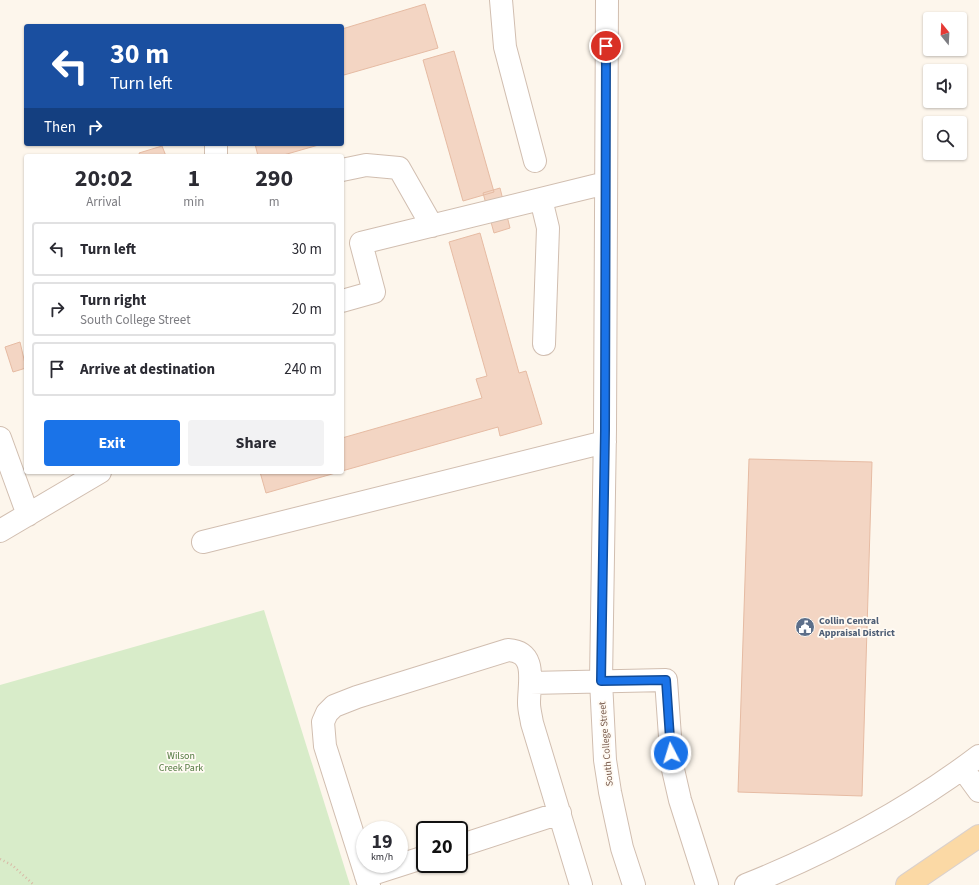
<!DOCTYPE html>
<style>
:root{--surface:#fff;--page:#f2f2f3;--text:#2b2b33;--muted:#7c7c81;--line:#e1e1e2;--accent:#1a73e8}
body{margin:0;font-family:"Source Sans 3",sans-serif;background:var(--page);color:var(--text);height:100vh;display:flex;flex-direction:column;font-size:15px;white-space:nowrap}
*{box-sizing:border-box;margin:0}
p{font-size:13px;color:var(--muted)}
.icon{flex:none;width:22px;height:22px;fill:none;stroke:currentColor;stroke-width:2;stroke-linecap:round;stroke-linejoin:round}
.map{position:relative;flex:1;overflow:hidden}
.panel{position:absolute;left:24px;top:154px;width:320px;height:320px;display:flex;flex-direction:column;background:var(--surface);border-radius:4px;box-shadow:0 1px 3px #0004}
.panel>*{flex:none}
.banner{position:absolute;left:24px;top:24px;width:320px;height:122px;border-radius:4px;box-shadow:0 1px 3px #0004;background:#1a4fa0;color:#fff;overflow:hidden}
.needle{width:26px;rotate:342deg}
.buttons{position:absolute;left:923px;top:12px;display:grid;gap:8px}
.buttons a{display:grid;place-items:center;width:44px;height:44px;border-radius:4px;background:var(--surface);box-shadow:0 1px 3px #0004;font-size:20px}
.speed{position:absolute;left:356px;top:821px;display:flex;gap:8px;font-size:20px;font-weight:700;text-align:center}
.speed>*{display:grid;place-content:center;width:52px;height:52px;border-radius:50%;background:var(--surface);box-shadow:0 1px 3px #0004;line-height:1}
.speed small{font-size:10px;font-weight:400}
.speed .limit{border:2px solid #111;border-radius:6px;background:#fff;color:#111}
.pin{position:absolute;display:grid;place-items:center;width:34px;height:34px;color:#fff;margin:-17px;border:2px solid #fff;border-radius:50%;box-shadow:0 1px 4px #0007}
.me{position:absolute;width:44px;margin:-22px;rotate:355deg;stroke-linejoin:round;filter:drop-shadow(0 0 3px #0008)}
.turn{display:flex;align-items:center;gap:14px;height:84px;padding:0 20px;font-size:18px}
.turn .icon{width:52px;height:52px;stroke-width:2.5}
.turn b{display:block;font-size:28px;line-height:34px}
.then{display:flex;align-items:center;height:38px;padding:0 20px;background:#0003;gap:8px;font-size:15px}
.eta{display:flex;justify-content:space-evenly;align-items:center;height:68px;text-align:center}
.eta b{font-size:24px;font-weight:700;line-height:28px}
.action{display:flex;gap:8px;margin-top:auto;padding:8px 20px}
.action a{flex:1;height:46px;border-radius:4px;background:var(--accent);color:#fff;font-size:16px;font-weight:700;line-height:46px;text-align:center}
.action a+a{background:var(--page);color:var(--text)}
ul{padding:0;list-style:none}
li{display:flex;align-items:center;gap:12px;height:54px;margin:0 8px 6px;padding:0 12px;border:2px solid var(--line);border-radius:4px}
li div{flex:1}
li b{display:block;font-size:15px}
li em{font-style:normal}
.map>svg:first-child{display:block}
.green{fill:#d8ecc9}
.building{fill:#f3d5c3;stroke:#e6bba3}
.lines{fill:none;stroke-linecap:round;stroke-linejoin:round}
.minor-casing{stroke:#d1beb0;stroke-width:24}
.major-casing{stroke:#dad1cd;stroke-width:24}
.path{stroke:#d9b8a5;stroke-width:2.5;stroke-dasharray:1 3;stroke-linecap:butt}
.minor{stroke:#fff;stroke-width:22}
.major{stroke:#fbd9a5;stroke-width:22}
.route-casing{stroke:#114b97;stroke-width:10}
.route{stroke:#1a73e8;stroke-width:7}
.labels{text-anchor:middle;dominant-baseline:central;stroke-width:3.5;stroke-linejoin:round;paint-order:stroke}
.service-label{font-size:10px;font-weight:bold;fill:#4e5e75;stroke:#fffaf3;text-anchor:start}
.street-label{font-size:10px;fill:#7a5c4d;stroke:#fffaf3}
.park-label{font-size:10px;fill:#537a41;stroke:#fffaf3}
</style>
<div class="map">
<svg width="979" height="885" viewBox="0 0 979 885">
<rect width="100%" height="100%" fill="#fdf6ec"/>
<path class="green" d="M264 610 350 885H0V685Z"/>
<path class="building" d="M425 4 438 48 344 75 342 69V29Z
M454 51 494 192 463 201 423 60Z
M255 144H322L280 156H258Z
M162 146 166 156H140L139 153Z
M500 188 510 228 494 233 483 193Z
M480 233 519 373 526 371 542 424 500 436 498 427 342 471V438L482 398 476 379 487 376 449 242Z
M20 342 26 368 13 372 5 347Z
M749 459 872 462 862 796 738 792Z
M260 472H339L266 493Z"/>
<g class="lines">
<defs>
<path id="minor" d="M501 0 505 47 535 161
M607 0 605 430 601 681 605 760 610 792 622 848 634 885
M216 144V156
M342 170 366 165 399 168 432 226
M541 199 548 228 544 344
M342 301 374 292 361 243 606 183
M0 438 28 515
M0 531 100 472
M203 542 605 442
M530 683 666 680 672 765 680 800 707 885
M963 769 979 791
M459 846 560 813
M366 876 425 857
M369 885 325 746 323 722 327 713 334 706 357 697 508 650C538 652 529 682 529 703 529 710 531 716 532 723L581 885
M746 885C828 852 908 810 979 756"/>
<path id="major" d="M907 885 979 836"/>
</defs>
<use href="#minor" class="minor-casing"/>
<use href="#major" class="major-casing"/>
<path class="path" d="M0 859 12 865 34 885"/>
<use href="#minor" class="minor"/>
<use href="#major" class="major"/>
</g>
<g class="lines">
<defs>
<path id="route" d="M606 46 605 430 601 681 666 680 671 753"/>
</defs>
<use href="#route" class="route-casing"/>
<use href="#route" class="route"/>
</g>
<defs>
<symbol id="civic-disc" viewBox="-11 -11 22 22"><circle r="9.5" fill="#5c6f8a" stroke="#fffaf3"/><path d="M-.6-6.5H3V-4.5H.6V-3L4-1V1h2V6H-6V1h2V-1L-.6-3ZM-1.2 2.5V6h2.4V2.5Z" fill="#fff"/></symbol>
</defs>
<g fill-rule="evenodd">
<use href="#civic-disc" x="794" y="616" width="22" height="22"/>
</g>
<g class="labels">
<g class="service-label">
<text x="819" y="621">Collin Central<tspan x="819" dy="12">Appraisal District</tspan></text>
</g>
<g class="street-label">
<text transform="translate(606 744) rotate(-95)">South College Street</text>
</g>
<g class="park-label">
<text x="181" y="756">Wilson<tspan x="181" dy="12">Creek Park</tspan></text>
</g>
</g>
</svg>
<div class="buttons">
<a><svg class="needle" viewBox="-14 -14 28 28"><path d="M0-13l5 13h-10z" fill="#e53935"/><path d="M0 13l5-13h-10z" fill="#7c7c81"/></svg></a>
<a><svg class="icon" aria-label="sound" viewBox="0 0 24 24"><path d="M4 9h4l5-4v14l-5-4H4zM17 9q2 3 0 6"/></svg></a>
<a><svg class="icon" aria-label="search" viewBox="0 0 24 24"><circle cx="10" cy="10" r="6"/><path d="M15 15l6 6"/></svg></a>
</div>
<div class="speed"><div>19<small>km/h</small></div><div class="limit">20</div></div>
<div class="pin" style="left:606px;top:46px;background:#d93025"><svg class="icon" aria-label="arrive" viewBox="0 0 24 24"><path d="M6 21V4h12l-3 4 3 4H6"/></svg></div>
<svg class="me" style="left:671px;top:753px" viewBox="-20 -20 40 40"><circle r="17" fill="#1a73e8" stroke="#fff" stroke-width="3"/><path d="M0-11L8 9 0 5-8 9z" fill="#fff"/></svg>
<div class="banner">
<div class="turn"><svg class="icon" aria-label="left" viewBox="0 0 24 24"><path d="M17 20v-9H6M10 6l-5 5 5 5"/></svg><div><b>30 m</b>Turn left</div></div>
<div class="then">Then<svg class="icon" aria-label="right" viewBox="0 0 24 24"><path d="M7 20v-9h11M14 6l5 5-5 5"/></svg></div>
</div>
<section class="panel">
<div class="eta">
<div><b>20:02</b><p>Arrival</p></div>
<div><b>1</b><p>min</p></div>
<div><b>290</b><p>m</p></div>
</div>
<ul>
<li><svg class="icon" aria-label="left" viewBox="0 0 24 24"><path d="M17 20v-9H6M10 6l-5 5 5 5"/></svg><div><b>Turn left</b></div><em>30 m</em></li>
<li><svg class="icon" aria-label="right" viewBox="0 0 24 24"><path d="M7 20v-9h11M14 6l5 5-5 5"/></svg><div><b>Turn right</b><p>South College Street</p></div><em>20 m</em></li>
<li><svg class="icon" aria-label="arrive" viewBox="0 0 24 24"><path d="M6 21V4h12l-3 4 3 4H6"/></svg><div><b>Arrive at destination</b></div><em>240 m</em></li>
</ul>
<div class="action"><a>Exit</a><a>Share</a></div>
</section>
</div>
